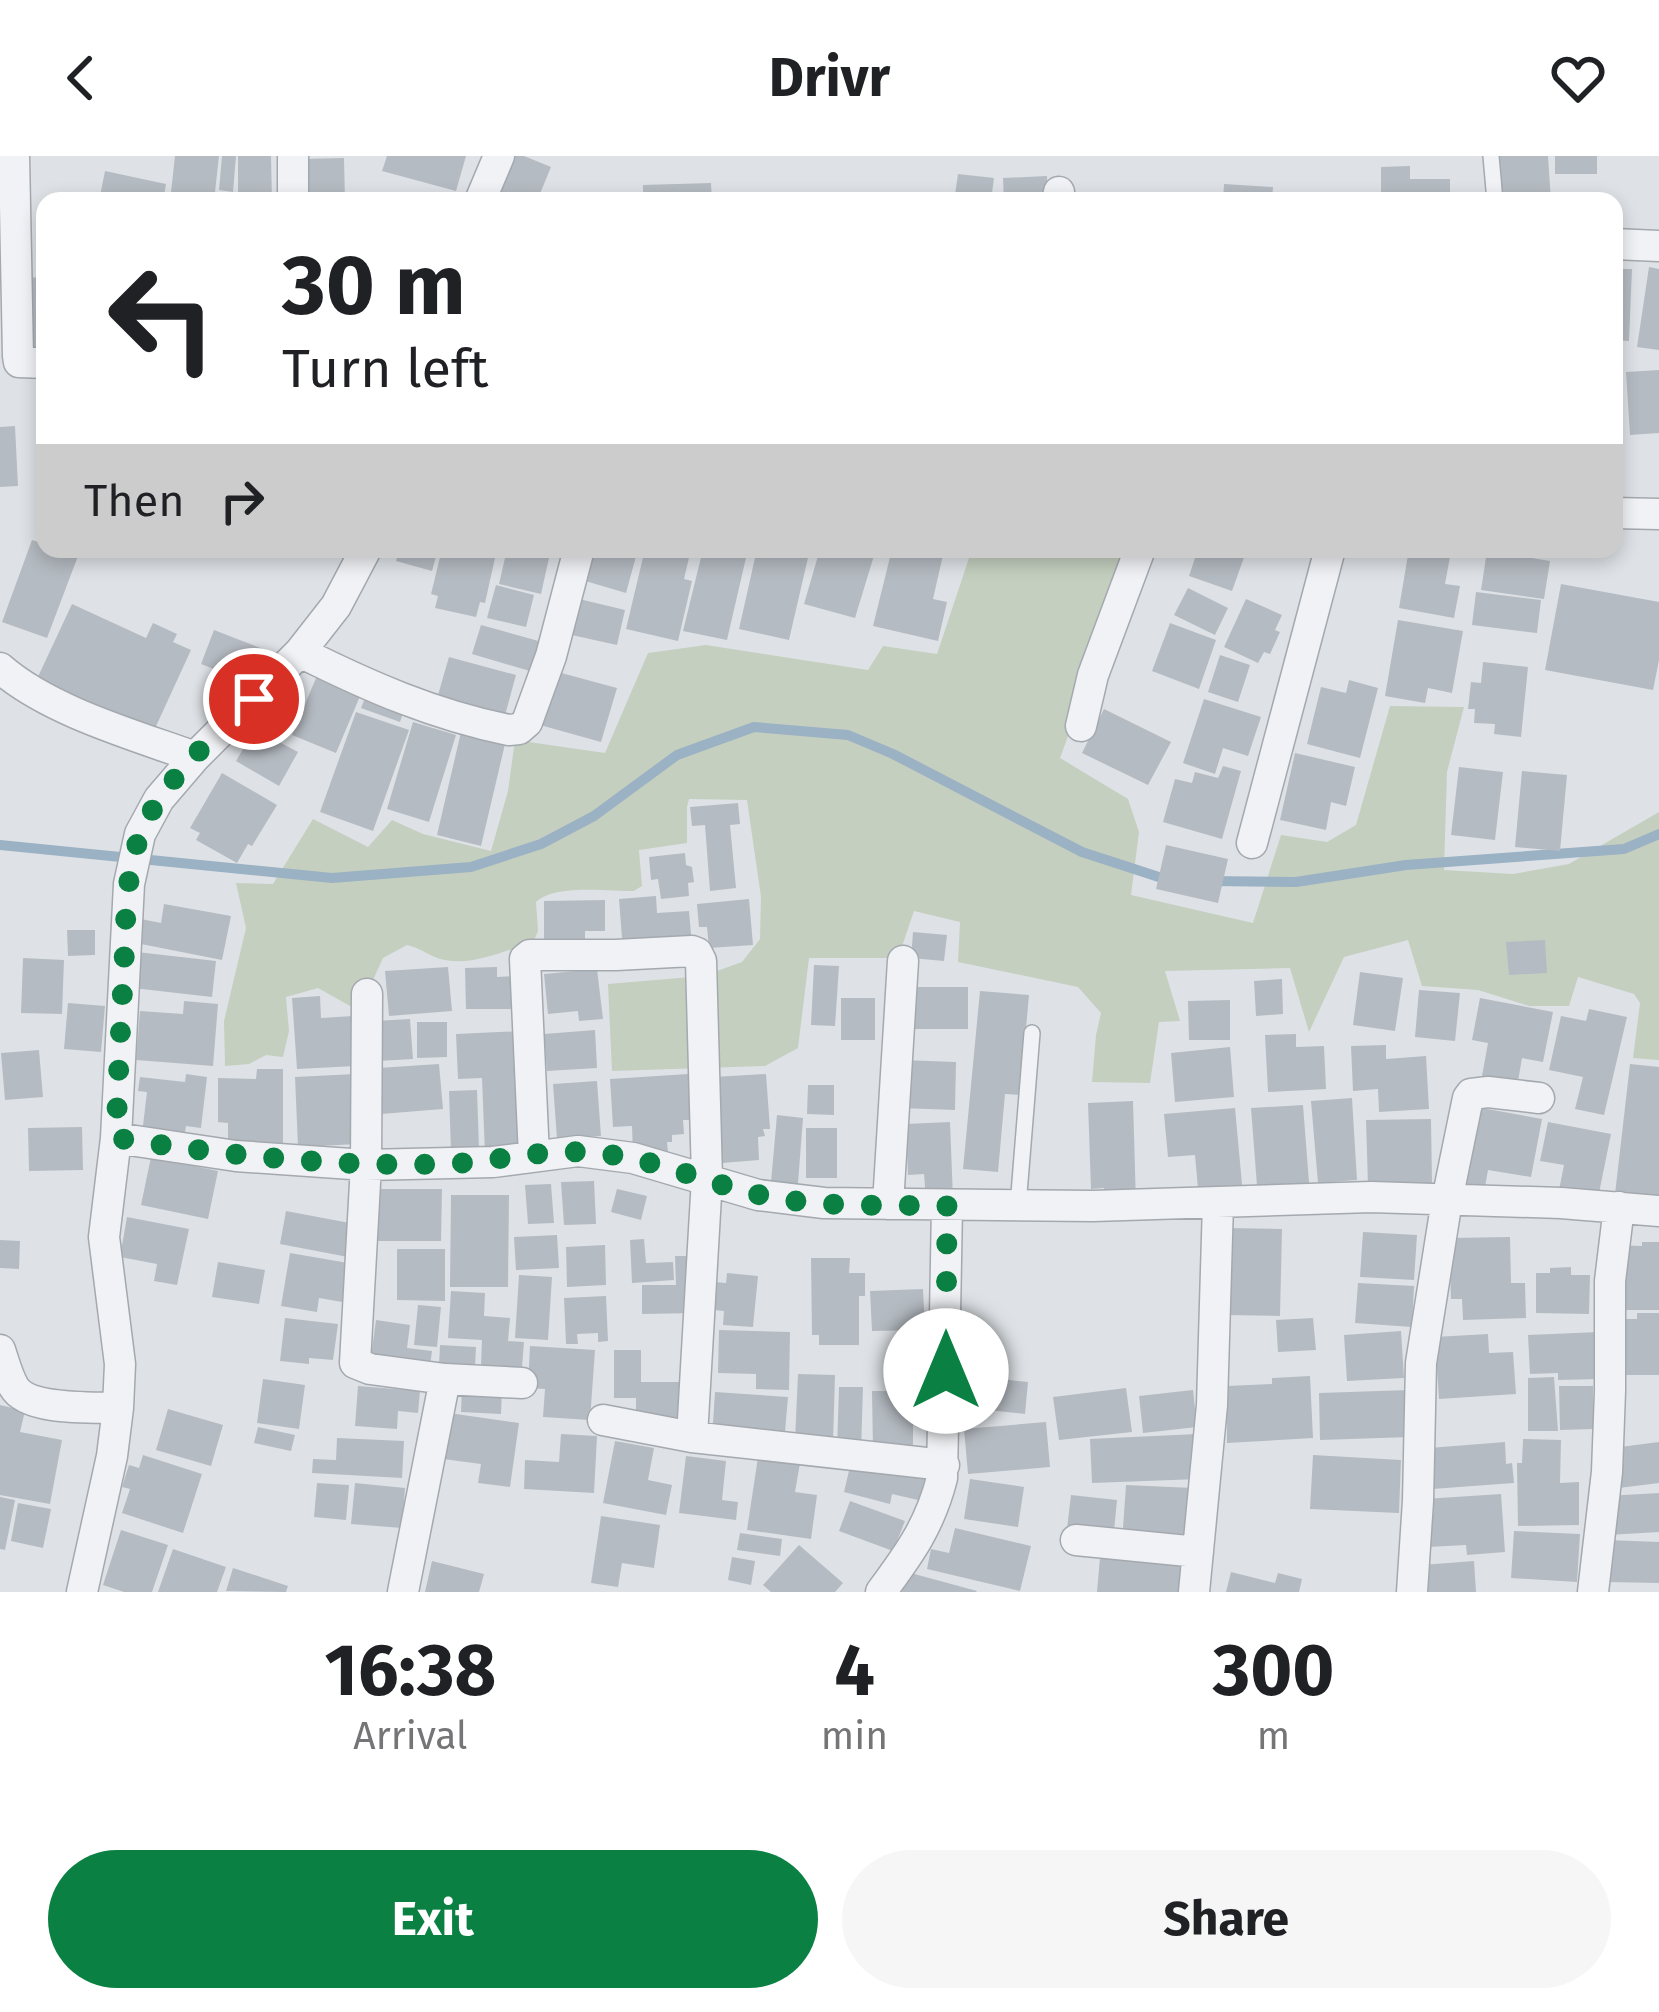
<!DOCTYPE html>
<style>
:root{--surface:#fff;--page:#f6f6f6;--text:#202124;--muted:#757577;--accent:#0b8043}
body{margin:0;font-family:"Fira Sans",sans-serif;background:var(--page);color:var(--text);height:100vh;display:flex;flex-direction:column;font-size:45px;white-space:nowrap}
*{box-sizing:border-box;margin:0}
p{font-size:39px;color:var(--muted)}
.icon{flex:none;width:66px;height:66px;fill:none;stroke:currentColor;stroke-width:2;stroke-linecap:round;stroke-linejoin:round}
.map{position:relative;height:1436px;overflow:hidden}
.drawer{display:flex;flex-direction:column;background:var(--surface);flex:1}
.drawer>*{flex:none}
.banner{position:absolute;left:36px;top:36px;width:1587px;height:366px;border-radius:24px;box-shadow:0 6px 18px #0003;background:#fff;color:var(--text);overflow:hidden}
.pin{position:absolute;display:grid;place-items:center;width:102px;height:102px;color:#fff;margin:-51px;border:6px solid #fff;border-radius:50%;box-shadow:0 3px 12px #0007}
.me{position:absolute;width:132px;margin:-66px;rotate:0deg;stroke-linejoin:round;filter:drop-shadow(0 0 9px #0008)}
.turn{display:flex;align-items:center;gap:42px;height:252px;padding:0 48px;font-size:54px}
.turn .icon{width:156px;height:156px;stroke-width:2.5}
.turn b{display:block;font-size:84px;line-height:102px}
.then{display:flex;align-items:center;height:114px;padding:0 48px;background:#0003;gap:24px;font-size:45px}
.eta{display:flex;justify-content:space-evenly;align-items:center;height:204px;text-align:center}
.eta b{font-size:72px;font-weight:700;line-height:84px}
.action{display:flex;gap:24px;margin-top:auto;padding:24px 48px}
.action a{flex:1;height:138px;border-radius:72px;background:var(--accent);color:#fff;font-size:48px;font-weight:700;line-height:138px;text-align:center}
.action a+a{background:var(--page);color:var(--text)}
header{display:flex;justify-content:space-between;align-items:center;height:156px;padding:0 48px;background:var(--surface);font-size:54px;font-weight:700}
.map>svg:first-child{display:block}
.green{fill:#c4cfbf}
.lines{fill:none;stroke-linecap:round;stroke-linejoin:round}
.stream{stroke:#9bb1c4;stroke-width:10}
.building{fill:#b5bbc2}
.service-casing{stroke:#a4a9af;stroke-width:18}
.minor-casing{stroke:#a4a9af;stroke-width:33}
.service{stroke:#f0f2f5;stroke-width:15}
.minor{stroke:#f0f2f5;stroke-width:30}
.route{stroke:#0b8043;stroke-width:21;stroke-dasharray:0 37.8}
</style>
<header><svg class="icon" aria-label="back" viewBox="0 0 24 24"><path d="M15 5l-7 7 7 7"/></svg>Drivr<svg class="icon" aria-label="heart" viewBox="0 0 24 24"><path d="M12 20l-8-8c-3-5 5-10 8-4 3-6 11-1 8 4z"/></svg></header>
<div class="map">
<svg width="1659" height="1436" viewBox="0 0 1659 1436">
<rect width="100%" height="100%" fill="#dee2e6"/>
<path class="green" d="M972 393H1137L1060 602 1128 643 1139 676 1131 739 1253 767 1281 679 1327 686 1356 669 1390 550 1464 551 1447 616 1444 714 1513 718 1569 708 1659 656V904L1633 902 1640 847 1634 838 1578 821 1569 850H1529L1478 834 1422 830 1408 784 1344 801 1309 876 1290 812 1165 815 1180 865 1159 866 1150 927 1092 926 1096 879 1101 857 1078 831 958 806 960 766 914 755 898 802H809L798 892 765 910 612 915 608 828 703 820 742 806 760 783 761 741 747 644 689 643 687 651V687L639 694 642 730 634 735C608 735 554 728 536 746L538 775 533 787C504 794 475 810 445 804 432 802 421 792 407 789L383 802 368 835 350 850 318 832 286 841 289 875 283 901 266 899 249 908 225 910 224 865 246 772 236 727 273 728 313 663 368 691 392 664 423 678 491 695 508 635 515 584 605 597 648 497 706 489 868 514 883 490 937 498Z"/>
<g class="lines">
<path class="stream" d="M0 689 332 722 471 711 541 688 594 660 677 599 754 571 848 579 893 598 1082 696 1168 724
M1211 725 1296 726 1406 709 1624 693 1659 678"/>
</g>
<path class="building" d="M175 0H219L214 45H170Z
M222 0H236L233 36 219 34Z
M238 0H271L272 45H238Z
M387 0H466L456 35 382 15Z
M508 0H524L551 11 537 45H489Z
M1498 0H1548L1551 45H1502Z
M1555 0H1597V18H1555Z
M344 2 345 45H300L299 3Z
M1410 10V23H1450V45H1381V11Z
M105 15 166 28 163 45H99Z
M958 18 994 22 991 45H954Z
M1047 20 1048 45H1004L1003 22Z
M711 27 712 45H643V29Z
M1224 28 1273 31 1272 45H1223Z
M1649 111 1659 113V194L1637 191Z
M1614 113H1632L1629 185 1614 184Z
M45 121V193L27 194 24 122Z
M1659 214V277L1630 279 1626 216Z
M15 270 18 330 0 331V271Z
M32 384 45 388V393H58L78 400 47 482 2 466Z
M399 393H438L432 415 396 405Z
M442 393H497L485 447 480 446 476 461 435 452 438 440 431 438Z
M507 393H551L541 438 499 428Z
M591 393H638L626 437 582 424Z
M645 393H691L684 423 692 425 678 485 626 473Z
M703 393H748L727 484 683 475Z
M757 393H810L789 484 739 473Z
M820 393H876L855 462 804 448Z
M892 393H917L943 399 933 443 947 446 938 485 873 470Z
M1198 393H1247L1232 435 1189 420Z
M1409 393 1451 395 1445 428 1460 430 1454 462 1399 452Z
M1487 395 1550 405 1544 443 1481 434Z
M1561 428 1659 446V504L1653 534 1545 514Z
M496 429 534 439 526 471 487 462Z
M1188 432 1228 452 1215 479 1174 459Z
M1476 436 1541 444 1537 477 1472 469Z
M575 442 625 454 617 489 567 478Z
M1246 443 1282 459 1275 474 1280 476 1270 498 1264 496 1258 507 1224 491Z
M72 448 146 482 153 467 177 478 173 486 191 494 152 579 36 525Z
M1398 464 1463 475 1452 537 1428 532 1425 547 1385 540Z
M1170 467 1216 484 1199 533 1152 515Z
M481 469 542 486 533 516 472 498Z
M214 474 273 497 260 531 201 508Z
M1220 499 1250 509 1238 546 1208 536Z
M449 501 516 519 504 563 436 546Z
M1483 506 1528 511 1521 581 1494 578 1495 568 1474 567 1475 553H1468L1471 526 1481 527Z
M319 515 363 533 336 597 292 579Z
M554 515 617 532 601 586 540 569Z
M1349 524 1378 532 1360 602 1307 588 1321 531 1346 537Z
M367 537 405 551 400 566 361 552Z
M1204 543 1261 561 1248 600 1223 592 1215 618 1183 607Z
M1104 553 1171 586 1148 629 1082 597Z
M356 556 409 574 373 675 320 656Z
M413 566 456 579 429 666 387 653Z
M255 573 298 596 279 630 236 605Z
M461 576 505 588 481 690 437 679Z
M1295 597 1355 611 1346 650 1331 646 1326 674 1280 664Z
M1223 610 1241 615 1222 683 1163 666 1175 623 1192 627 1195 616 1218 622Z
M1459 611 1503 616 1495 684 1451 679Z
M1522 615 1567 619 1560 695 1515 691Z
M222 617 277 649 252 690 248 688 237 707 196 684 200 677 190 672Z
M738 647 740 668 730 669 736 732 710 735 705 669 692 670 690 651Z
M1166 689 1228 703 1218 747 1156 733Z
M685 697 686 709 692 711 694 726 688 727 689 740 661 743 658 723 651 724 649 701Z
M656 740 657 757 689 755 692 789 623 795 619 743Z
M749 743 753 789 709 792 707 771H699L697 748Z
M605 744V775H585V784H544V745Z
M164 748 231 760 222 804 136 787 141 763 161 767Z
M67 774H95V799L68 800Z
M913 776 947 779 944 805 911 802Z
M1545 784 1547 817 1509 819 1506 786Z
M137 796 216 805 212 841 133 832Z
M23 802 64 804 62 858 21 857Z
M814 809 839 810 835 870 811 869Z
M448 811 452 855 389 860 385 815Z
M497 811V821L517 820V837H511V853H466L465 812Z
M597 813 603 863 579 865 578 855 548 858 544 818Z
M1360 816 1403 822 1395 875 1353 869Z
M1282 823 1283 858 1256 860 1254 825Z
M910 831H968V873H910Z
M1419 834 1460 837 1455 885 1415 881Z
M980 835 1029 839 1020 939 1005 938 998 1016 963 1013Z
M320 840 321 862 353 860 356 910 297 913 292 842Z
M841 842H875V884H841Z
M1480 842 1553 856 1543 906 1522 902 1516 937 1480 931 1488 887 1472 884Z
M1230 844V884H1189L1188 845Z
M184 845 218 848 213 910 136 904 140 855 183 858Z
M68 847 105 850 101 896 64 893Z
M1589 853 1627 861 1604 959 1575 953 1583 921 1549 914 1561 860 1586 865Z
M410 863 413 903 378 905 375 865Z
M417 866H447V901L417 902Z
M595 874 597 912 547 915 544 878Z
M523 875 528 997 485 999 482 922 458 923 456 878Z
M1296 878V891L1324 890 1326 933 1268 936 1265 879Z
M1386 889V903L1426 900 1429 953 1379 956 1378 933 1353 935 1351 890Z
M1230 891 1234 941 1175 946 1171 897Z
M39 894 43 941 5 944 1 897Z
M902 904 956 906 955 954 900 952Z
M439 908 443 953 381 958 378 912Z
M1630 908 1659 911V1043L1615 1038Z
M257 913H283V998L261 997 260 985H228V967L218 966V922L256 923Z
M186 918 207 921 201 972 186 970 184 984 142 978 147 936 138 935 140 921 185 926Z
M355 918 358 988 298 991 295 921Z
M688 918 691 964H683L684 978 672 979V986H667L668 996 633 999 632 970 613 971 610 923Z
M766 918 770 973H763L765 980 758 981 759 1004 722 1007 719 952 714 921Z
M597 925 601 980 557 983 553 928Z
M808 929H834V959L807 958Z
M477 934 479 994 451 995 449 935Z
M1352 942 1357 1024 1318 1027 1311 945Z
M1133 945 1136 1048 1105 1049 1104 1032 1091 1033 1088 947Z
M1303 949 1310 1039 1258 1043 1251 952Z
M1471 950 1542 963 1531 1021 1488 1014 1483 1042 1456 1037Z
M1235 952 1243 1039 1199 1044 1195 999 1168 1001 1164 958Z
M777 959 803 962 797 1040 770 1037Z
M1431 963 1432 1028 1368 1030 1366 964Z
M950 966 953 1042 926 1043 924 1018 908 1019 906 968Z
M1548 966 1611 978 1598 1042 1559 1034 1564 1009 1540 1005Z
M82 971 83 1014 29 1015 28 972Z
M806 972H837V1022H806Z
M151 1001 218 1015 208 1063 141 1049Z
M594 1025 596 1068 564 1069 561 1026Z
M551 1028 554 1067 528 1068 525 1029Z
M376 1033H442L441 1085H376Z
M617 1033 647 1040 641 1064 611 1056Z
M451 1039H509L508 1131H450Z
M286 1055 355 1068 348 1101 280 1088Z
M127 1061 189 1073 177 1129 154 1125 157 1108 120 1101Z
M1225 1072 1282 1073 1280 1160 1223 1159Z
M1363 1076 1417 1079 1414 1124 1360 1121Z
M557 1079 559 1112 516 1114 514 1081Z
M1510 1081 1511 1127H1525L1526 1162 1463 1164 1462 1143H1451L1449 1082Z
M644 1083 646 1107 673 1106 674 1124 632 1127 630 1084Z
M0 1084 20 1085 19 1113 0 1112Z
M1642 1086H1659V1154H1615V1089L1642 1090Z
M605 1089 606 1129 567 1131 566 1091Z
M397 1093H445V1145L397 1144Z
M290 1097 348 1107 342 1146 319 1142 317 1156 281 1150Z
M675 1100H696V1157L642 1158V1129H676Z
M811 1102H850L849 1117H865V1140H859V1189H819V1179H812Z
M218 1106 265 1114 259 1148 212 1141Z
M1571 1111V1119H1590L1589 1158 1536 1157V1117H1550V1112Z
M727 1117 758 1120 753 1171 723 1169 724 1155 714 1154 715 1126 726 1127Z
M519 1119 552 1121 548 1184 515 1182Z
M1358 1127 1414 1130 1412 1171 1355 1167Z
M923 1133 925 1174 872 1175 870 1135Z
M451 1135 485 1137 484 1160 510 1162 508 1185 524 1186 522 1211 481 1209 482 1184 448 1182Z
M606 1140 608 1185 598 1186V1177L577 1178 578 1188H566L564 1142Z
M418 1149 441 1151 437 1191 414 1189Z
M1637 1157H1659V1219H1610V1163H1637Z
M285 1162 338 1168 333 1204 309 1202V1208L280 1205Z
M1313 1162 1316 1194 1278 1196 1276 1164Z
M376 1164 410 1169 407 1192 432 1195 429 1217 370 1209Z
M719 1174 790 1176 789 1234 756 1233V1218L718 1217Z
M1401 1175 1404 1222 1347 1225 1344 1179Z
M1599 1176 1601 1223 1558 1224V1217L1530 1218 1528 1179Z
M1488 1178 1489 1197 1513 1196 1516 1238 1439 1243 1435 1181Z
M440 1189 476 1191 475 1211 439 1209Z
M530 1190 595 1194 590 1264 543 1261 545 1233 528 1232Z
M614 1194H641V1226H691V1256H677V1268H636V1242H614Z
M798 1218 835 1219 833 1286 795 1285Z
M973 1220 1028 1226 1025 1258 970 1252Z
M1310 1220 1313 1282 1227 1287V1230L1272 1228V1222Z
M1554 1221 1558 1275H1528V1222Z
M263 1223 305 1229 299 1273 257 1267Z
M358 1230 420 1235 418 1257 398 1255 397 1273 355 1270Z
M1559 1230H1593V1273L1560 1274Z
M462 1231 502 1233 501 1258 461 1256Z
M839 1231H863L861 1295 837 1294Z
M1126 1232 1132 1276 1059 1284 1053 1241Z
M1193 1234 1197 1271 1143 1277 1139 1240Z
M1410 1234 1411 1281 1320 1284 1319 1237Z
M872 1235H913V1294L873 1295Z
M715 1236 788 1241 784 1287 712 1282Z
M0 1249 25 1255 20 1276 62 1284 50 1348 0 1339Z
M168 1253 223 1269 211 1310 156 1294Z
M449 1257 519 1267 510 1331 478 1327 481 1308 443 1303Z
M1046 1266 1050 1311 968 1318 964 1273Z
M258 1271 295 1279 291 1295 254 1287Z
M561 1278 597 1280 594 1337 524 1333 525 1304 559 1306Z
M1197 1278 1199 1323 1092 1327 1090 1283Z
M337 1282 404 1285 402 1322 312 1317 313 1303 336 1304Z
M1523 1283 1561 1284 1560 1327 1579 1326V1369L1518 1370 1517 1307H1522Z
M615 1285 654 1292 648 1324 672 1329 666 1359 603 1347Z
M1505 1286 1506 1308 1512 1307 1514 1327 1432 1333 1429 1292Z
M1659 1286V1327L1611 1333 1608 1315 1623 1314 1620 1291Z
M143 1299 202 1318 183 1377 122 1357 130 1333 122 1331 129 1309 139 1312Z
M1313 1299 1401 1304 1399 1357 1310 1353Z
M686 1300 726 1305 722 1344 738 1346 736 1364 679 1357Z
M758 1301 800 1307 795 1336 817 1339 811 1383 747 1374Z
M852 1302 937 1323 931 1347 892 1338 890 1348 844 1336Z
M970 1323 1024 1331 1018 1371 964 1363Z
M317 1327 349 1329 346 1364 314 1361Z
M355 1327 405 1332 402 1372 351 1368Z
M1126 1329 1193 1332 1190 1389 1122 1386Z
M1659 1337V1376L1608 1379 1606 1340Z
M1501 1338 1505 1396 1467 1399 1466 1389 1428 1391 1424 1343Z
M1071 1339 1117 1344 1113 1386 1066 1381Z
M0 1341 15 1344 5 1394 0 1393Z
M850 1345 905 1365 893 1395 839 1375Z
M18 1347 51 1353 43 1392 11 1385Z
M601 1360 660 1369 654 1412 622 1407 618 1431 591 1427Z
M955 1372 1031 1390 1020 1435 927 1413 931 1393 949 1397Z
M121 1374 168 1389 152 1436H124L103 1429Z
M1514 1375 1580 1378 1577 1426 1511 1422Z
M740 1377 782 1383 780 1400 737 1394Z
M1607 1384 1659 1386V1427L1607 1426Z
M799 1389 843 1427 835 1436H771L763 1429Z
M1101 1390 1186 1396 1184 1436H1097Z
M173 1393 226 1411 217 1436H158Z
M732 1401 755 1405 751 1429 728 1424Z
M432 1405 484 1418 479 1436H425Z
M1474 1405 1476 1436H1424L1422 1409Z
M233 1412 288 1430 286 1436 226 1435Z
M907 1416 977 1435 976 1436H902Z
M1231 1416 1275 1427 1278 1417 1302 1423 1299 1436H1226Z"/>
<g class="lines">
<defs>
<path id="service" d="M1491 0 1495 45
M1018 1050 1032 877"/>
<path id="minor" d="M14 0 18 200 19 206 45 207
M293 0V45
M480 45 499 0
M1057 45 1059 36
M1614 88 1659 90
M1614 357 1659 358
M300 496C368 530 434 559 509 574L519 573 527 566 551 500 579 393
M0 512C49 555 134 579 195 601
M1081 570 1093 519 1140 393
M1252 687 1330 393
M367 838 366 1009 355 1207 370 1213 445 1223 403 1436
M116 982 236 1000 366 1009 493 1006 578 995 633 1002 758 1039 824 1047 1093 1050 1371 1041 1561 1047 1659 1055
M534 1000 525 803 530 799H616L692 795 697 797 701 805 707 1022 692 1281
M888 1048 903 805
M0 1194C4 1206 8 1221 14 1231 28 1255 92 1251 118 1252
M445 1223 522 1227
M603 1264 692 1281 944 1309
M1076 1384 1198 1396
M82 1436 112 1300 118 1252 120 1208 104 1081 116 982 129 728 140 678 159 643 195 601 300 496 336 450 366 393
M881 1436C910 1397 930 1369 942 1322L947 1050
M1194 1436 1212 1249 1218 1047
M1412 1436 1418 1345 1421 1207 1447 1044 1468 942 1471 938 1488 936 1539 942
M1593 1436 1607 1316 1610 1235V1125L1619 1051"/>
</defs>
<use href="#service" class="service-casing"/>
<use href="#minor" class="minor-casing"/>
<use href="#service" class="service"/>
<use href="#minor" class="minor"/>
</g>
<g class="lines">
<path class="route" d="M254 543C215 578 161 627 141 677 125 717 126 763 124 806 121 864 118 923 116 982 225 999 333 1011 443 1008 488 1007 538 994 579 996 641 997 697 1024 756 1038 818 1053 885 1048 947 1050L946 1215"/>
</g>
</svg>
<div class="pin" style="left:254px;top:543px;background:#d93025"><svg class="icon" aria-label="arrive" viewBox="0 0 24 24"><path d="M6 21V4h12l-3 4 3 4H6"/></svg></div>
<svg class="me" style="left:946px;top:1215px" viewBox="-20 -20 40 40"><circle r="19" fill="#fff"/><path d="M0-13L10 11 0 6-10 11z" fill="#0b8043"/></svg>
<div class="banner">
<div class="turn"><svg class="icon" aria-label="left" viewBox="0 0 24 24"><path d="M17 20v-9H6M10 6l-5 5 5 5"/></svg><div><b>30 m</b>Turn left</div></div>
<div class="then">Then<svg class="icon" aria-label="right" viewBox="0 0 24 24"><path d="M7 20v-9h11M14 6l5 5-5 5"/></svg></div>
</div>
</div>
<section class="drawer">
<div class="eta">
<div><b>16:38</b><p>Arrival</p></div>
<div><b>4</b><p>min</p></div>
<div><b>300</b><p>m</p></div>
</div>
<div class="action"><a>Exit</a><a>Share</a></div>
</section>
